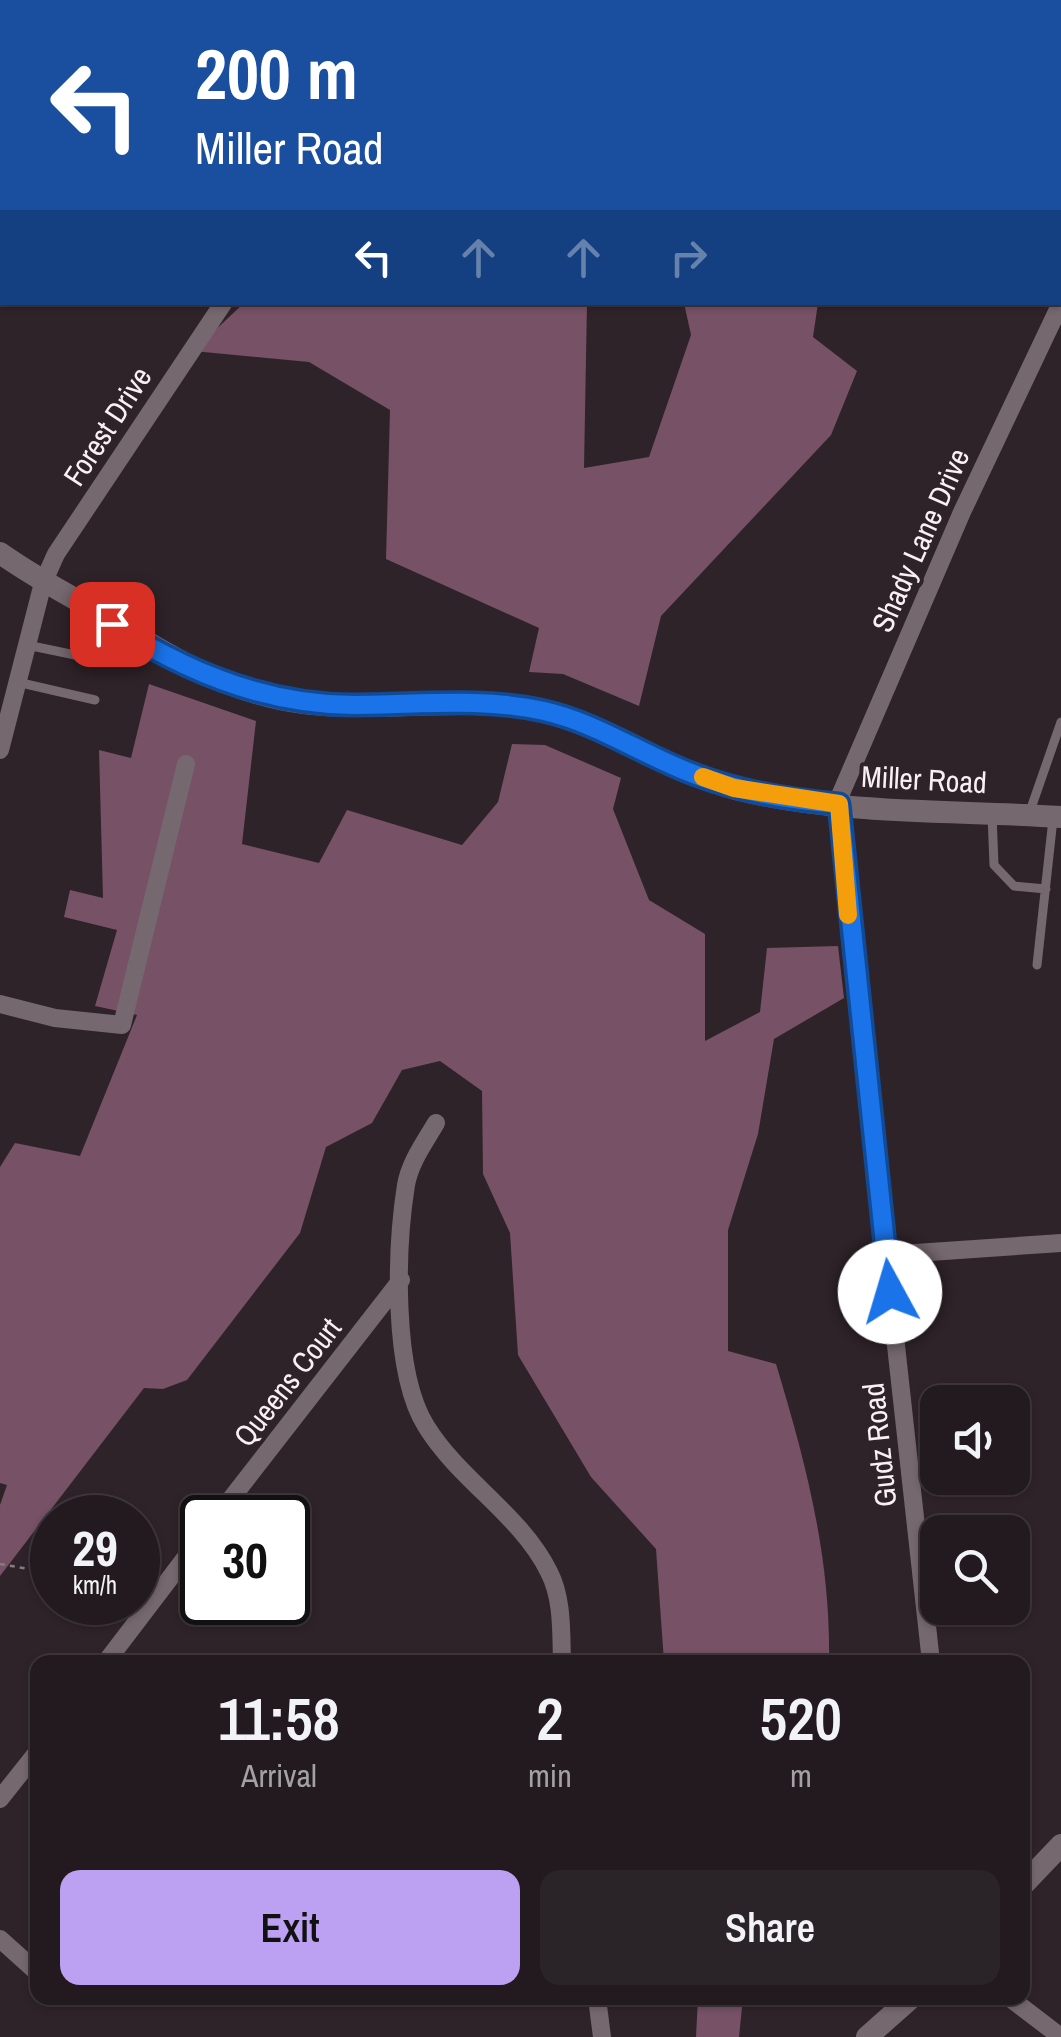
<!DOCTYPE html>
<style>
:root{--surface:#221a1f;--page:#2a2328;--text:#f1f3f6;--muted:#a2a1a4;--line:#3f383d;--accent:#bca0f2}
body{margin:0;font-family:"Archivo Narrow",sans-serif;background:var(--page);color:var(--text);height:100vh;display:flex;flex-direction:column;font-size:38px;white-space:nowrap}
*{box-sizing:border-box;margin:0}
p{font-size:32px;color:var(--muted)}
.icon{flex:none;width:55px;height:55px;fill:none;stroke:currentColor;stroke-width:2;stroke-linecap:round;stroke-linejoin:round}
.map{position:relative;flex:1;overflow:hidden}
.details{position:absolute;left:30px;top:1655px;width:1000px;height:350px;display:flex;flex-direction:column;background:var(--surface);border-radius:20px;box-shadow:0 2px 8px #0004,0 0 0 2px var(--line)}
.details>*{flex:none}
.guide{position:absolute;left:0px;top:0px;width:1062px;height:305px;box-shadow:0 2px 8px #0004,0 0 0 2px var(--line);background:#1a4fa0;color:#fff;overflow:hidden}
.fabs{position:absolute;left:920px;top:1385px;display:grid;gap:20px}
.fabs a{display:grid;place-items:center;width:110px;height:110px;border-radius:20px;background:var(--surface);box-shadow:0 2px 8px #0004,0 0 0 2px var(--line);font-size:50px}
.speed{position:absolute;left:30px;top:1495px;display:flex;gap:20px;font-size:50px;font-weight:700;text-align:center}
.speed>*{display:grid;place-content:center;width:130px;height:130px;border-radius:50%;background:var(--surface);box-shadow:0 2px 8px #0004,0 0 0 2px var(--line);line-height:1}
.speed small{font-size:25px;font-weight:400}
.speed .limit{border:5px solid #111;border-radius:15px;background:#fff;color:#111}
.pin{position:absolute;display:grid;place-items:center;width:85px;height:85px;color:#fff;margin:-42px;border-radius:20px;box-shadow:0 5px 15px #0006}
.me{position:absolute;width:110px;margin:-55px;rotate:354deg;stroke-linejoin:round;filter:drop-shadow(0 0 8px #0008)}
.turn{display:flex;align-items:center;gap:35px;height:210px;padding:0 30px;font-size:45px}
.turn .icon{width:130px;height:130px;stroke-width:2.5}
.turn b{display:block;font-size:70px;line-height:85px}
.lanes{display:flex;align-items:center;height:95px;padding:0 30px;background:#0003;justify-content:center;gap:50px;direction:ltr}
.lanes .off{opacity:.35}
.eta{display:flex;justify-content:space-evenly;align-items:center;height:170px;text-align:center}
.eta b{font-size:60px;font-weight:600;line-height:70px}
.cta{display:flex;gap:20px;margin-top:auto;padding:20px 30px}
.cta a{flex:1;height:115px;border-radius:20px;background:var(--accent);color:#111;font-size:40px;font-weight:600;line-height:115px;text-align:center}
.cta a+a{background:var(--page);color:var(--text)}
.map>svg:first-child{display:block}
.forest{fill:#775166}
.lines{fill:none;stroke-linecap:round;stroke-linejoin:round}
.path{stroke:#857b80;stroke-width:2.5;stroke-dasharray:5 5;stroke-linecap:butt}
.service{stroke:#75686e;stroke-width:9}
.minor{stroke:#75686e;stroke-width:18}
.tertiary{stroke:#75686e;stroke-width:22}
.route-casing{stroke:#114b97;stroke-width:25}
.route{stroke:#1a73e8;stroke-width:18}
.slow{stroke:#f59e0b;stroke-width:18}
.labels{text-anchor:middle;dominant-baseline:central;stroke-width:8;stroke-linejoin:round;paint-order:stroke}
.street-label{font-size:30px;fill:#f8f0f4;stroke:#2e2329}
</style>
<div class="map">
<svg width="1061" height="2037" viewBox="0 0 1061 2037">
<rect width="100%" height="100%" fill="#2e2329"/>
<path class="forest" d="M244 303H587L584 468 649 457 691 335 684 303H818L813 337 857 371 831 435 661 616 639 706 563 674 529 672 539 628 386 559 390 410 309 362 193 351Z
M149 684 256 721 242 844 319 863 347 810 462 845 498 802 512 744 545 745 621 778 613 809 649 900 705 934V1041L760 1012 767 948 838 946 844 998 774 1039 758 1134 728 1230V1351L776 1364C806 1463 831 1558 829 1662H664L656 1549 591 1477 518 1355 510 1233 483 1174 482 1091 440 1061 402 1070 372 1123 326 1147 300 1233 187 1380 163 1389 144 1388 0 1576V1505L7 1485 0 1483V1167L15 1143 80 1156 137 1015 95 1006 117 930 64 917 70 890 103 898 99 750 131 758Z
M698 1998H743L739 2037H696Z"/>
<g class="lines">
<path class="path" d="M0 1564 52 1573
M98 1602 119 1617"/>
<path class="service" d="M27 645 104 661
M17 682 95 700
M992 814 994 865 1014 886 1046 889
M1029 814 1061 722
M1037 965 1053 819"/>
<path class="minor" d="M315 0 319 2
M397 0 398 2
M964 0 965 2
M0 1 2 3
M150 2 151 0
M648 2 649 0
M840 2 841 0
M0 750 43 583 56 554 224 302
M0 1004 55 1018 122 1025 186 764
M436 1123C425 1142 410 1162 406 1185 396 1248 392 1372 426 1426 459 1480 521 1515 549 1572 563 1599 561 1633 562 1662
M886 1255 1061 1243
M216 1518 401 1280
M106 1662 202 1536
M931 1662 839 830V798L962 512 1061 303
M0 1799 38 1751
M0 1939 38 1973
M597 1998 602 2037
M1010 1998 1061 2037"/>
<path class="tertiary" d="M0 553C27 572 55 588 84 604 154 646 220 693 304 703 382 712 461 696 539 710 609 723 667 771 736 789 840 815 954 810 1061 817
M1022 1886 1061 1845
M867 2037 911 1998"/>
</g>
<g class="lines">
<defs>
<path id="route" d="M112 624C184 671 267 705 354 705 417 705 482 697 544 711 597 723 641 754 691 773 739 792 788 800 839 804L890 1292"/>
</defs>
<use href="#route" class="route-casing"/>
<use href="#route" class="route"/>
<path class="slow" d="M703 777 734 788 839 804 848 915"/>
</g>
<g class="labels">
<g class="street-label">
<text transform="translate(107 426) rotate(-57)">Forest Drive</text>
<text transform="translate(920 540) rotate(-66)">Shady Lane Drive</text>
<text transform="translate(924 779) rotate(3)">Miller Road</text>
<text transform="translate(287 1382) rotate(-52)">Queens Court</text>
<text transform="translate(879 1445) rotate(-96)">Gudz Road</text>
</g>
</g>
</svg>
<div class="fabs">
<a><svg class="icon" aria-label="sound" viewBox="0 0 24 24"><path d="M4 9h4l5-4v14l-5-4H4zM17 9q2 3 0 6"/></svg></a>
<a><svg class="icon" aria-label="search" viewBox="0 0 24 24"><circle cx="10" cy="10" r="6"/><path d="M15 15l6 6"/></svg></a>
</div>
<div class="speed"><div>29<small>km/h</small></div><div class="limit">30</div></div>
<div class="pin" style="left:112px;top:624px;background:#d93025"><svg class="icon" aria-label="arrive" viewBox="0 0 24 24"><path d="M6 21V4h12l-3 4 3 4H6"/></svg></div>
<svg class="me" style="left:890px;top:1292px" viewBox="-20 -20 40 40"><circle r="19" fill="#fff"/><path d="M0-13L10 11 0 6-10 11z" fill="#1a73e8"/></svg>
<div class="guide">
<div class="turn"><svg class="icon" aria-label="left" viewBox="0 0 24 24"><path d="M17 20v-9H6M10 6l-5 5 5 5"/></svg><div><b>200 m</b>Miller Road</div></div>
<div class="lanes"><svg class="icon" aria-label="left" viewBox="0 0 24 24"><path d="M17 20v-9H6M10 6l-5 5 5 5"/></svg><svg class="icon off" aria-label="ahead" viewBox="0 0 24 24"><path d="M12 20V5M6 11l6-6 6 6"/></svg><svg class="icon off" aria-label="ahead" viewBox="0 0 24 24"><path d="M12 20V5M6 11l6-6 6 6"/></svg><svg class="icon off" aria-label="right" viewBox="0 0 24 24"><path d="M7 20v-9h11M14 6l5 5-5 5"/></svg></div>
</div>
<section class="details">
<div class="eta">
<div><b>11:58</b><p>Arrival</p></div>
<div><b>2</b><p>min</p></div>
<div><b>520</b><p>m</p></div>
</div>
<div class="cta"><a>Exit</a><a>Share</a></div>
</section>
</div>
